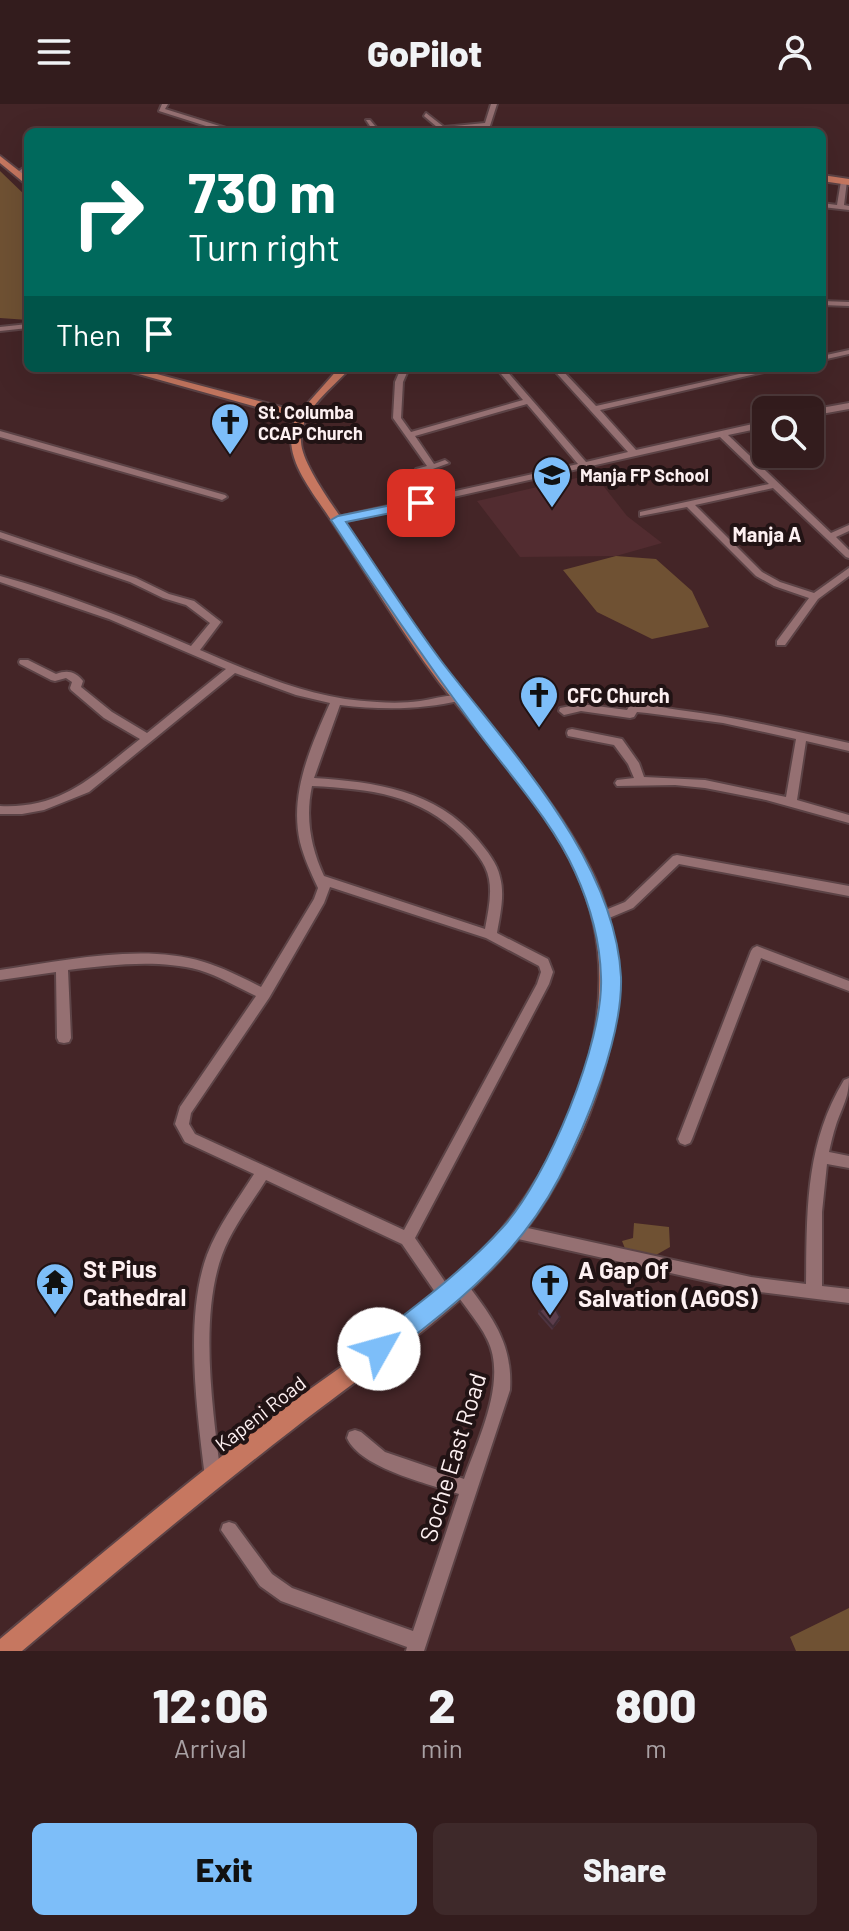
<!DOCTYPE html>
<style>
:root{--surface:#331c1d;--page:#3e292a;--text:#f1f3f6;--muted:#a9a1a4;--line:#4e3a3b;--accent:#7dbef9}
body{margin:0;font-family:Barlow,sans-serif;background:var(--page);color:var(--text);height:100vh;display:flex;flex-direction:column;font-size:30px;white-space:nowrap}
*{box-sizing:border-box;margin:0}
p{font-size:26px;color:var(--muted)}
.icon{flex:none;width:44px;height:44px;fill:none;stroke:currentColor;stroke-width:2;stroke-linecap:round;stroke-linejoin:round}
.map{position:relative;height:1547px;overflow:hidden}
.drawer{display:flex;flex-direction:column;background:var(--surface);flex:1}
.drawer>*{flex:none}
.banner{position:absolute;left:24px;top:24px;width:802px;height:244px;border-radius:12px;box-shadow:0 8px 32px #0002,0 0 0 2px var(--line);background:#00695c;color:#fff;overflow:hidden}
.fabs{position:absolute;left:752px;top:292px;display:grid;gap:16px}
.fabs a{display:grid;place-items:center;width:72px;height:72px;border-radius:12px;background:var(--surface);box-shadow:0 8px 32px #0002,0 0 0 2px var(--line);font-size:40px}
.pin{position:absolute;display:grid;place-items:center;width:68px;height:68px;color:#fff;margin:-34px;border-radius:16px;box-shadow:0 4px 12px #0006}
.me{position:absolute;width:88px;margin:-44px;rotate:52deg;stroke-linejoin:round;filter:drop-shadow(0 0 6px #0008)}
.turn{display:flex;align-items:center;gap:28px;height:168px;padding:0 32px;font-size:36px}
.turn .icon{width:104px;height:104px;stroke-width:2.5}
.turn b{display:block;font-size:56px;line-height:68px}
.then{display:flex;align-items:center;height:76px;padding:0 32px;background:#0003;gap:16px;font-size:30px}
.eta{display:flex;justify-content:space-evenly;align-items:center;height:136px;text-align:center}
.eta b{font-size:48px;font-weight:800;line-height:56px}
.button{display:flex;gap:16px;margin-top:auto;padding:16px 32px}
.button a{flex:1;height:92px;border-radius:12px;background:var(--accent);color:#111;font-size:32px;font-weight:800;line-height:92px;text-align:center}
.button a+a{background:var(--page);color:var(--text)}
header{display:flex;justify-content:space-between;align-items:center;height:104px;padding:0 32px;background:var(--surface);font-size:36px;font-weight:800}
.map>svg:first-child{display:block}
.built{fill:#522c30}
.green{fill:#6f5133}
.lines{fill:none;stroke-linecap:round;stroke-linejoin:round}
.minor-casing{stroke:#5c4346;stroke-width:4}
.major-casing{stroke:#5c4346;stroke-width:4}
.minor{fill:#957072;fill-rule:evenodd}
.major{fill:#c67760;fill-rule:evenodd}
.wall{fill:#4e3440}
.building{fill:#5b3d4b;stroke:#402b34;stroke-width:2}
.route{fill:#7dbef9;stroke:#517ca2;stroke-width:2}
.labels{text-anchor:middle;dominant-baseline:central;stroke-width:8;stroke-linejoin:round;paint-order:stroke}
.far-poi-label{font-size:18px;font-weight:bold;fill:#fdf0f1;stroke:#211314;text-anchor:start}
.far-quarter-label{font-size:20px;font-weight:bold;fill:#fdf0f1;stroke:#211314}
.poi-label{font-size:20px;font-weight:bold;fill:#fdf0f1;stroke:#211314;text-anchor:start}
.street-label{font-size:20px;fill:#fdf0f1;stroke:#211314}
.near-poi-label{font-size:24px;font-weight:bold;fill:#fdf0f1;stroke:#211314;text-anchor:start}
.near-street-label{font-size:24px;fill:#fdf0f1;stroke:#211314}
</style>
<header><svg class="icon" aria-label="menu" viewBox="0 0 24 24"><path d="M4 6h16M4 12h16M4 18h16"/></svg>GoPilot<svg class="icon" aria-label="person" viewBox="0 0 24 24"><circle cx="12" cy="8" r="4"/><path d="M4 21q1-7 8-7t8 7"/></svg></header>
<div class="map">
<svg width="849" height="1547" viewBox="0 0 849 1547">
<rect width="100%" height="100%" fill="#442527"/>
<path class="built" d="M594 370 627 412 662 439 616 452 520 453 477 397Z"/>
<path class="green" d="M0 67 28 94V216L0 214Z
M616 452 656 455 692 487 709 523 652 535 597 508 563 466Z
M634 1119 669 1123 670 1143 656 1151 628 1152 622 1137 633 1134Z
M849 1504V1547H796L790 1533Z"/>
<g class="lines">
<defs>
<path id="minor" d="M162 0H168L165 5 226 24 245 28H225L159 7Z
M491 0H497L488 28H484V23L398 28 437 23 424 12 426 9 444 23 485 19Z
M366 16H370L380 28H374Z
M28 61V66L20 71H16V69Z
M844 75 847 77 844 101 849 102V106L822 103V99L837 101 841 77Z
M822 197 849 198V202L822 201Z
M28 220V224L0 227V223Z
M849 246V250L822 256V252Z
M401 264H409L403 278 401 314 411 328 523 296 496 264H504L586 358 628 348 552 264H560L596 302 766 264H781L600 306 636 346 766 317V323L728 331 831 429 849 421V427L836 433 849 446V454L846 453 773 384 695 401 762 468 780 478 814 489 849 464V472L818 495 785 541H777V537L809 494 774 482 756 472 687 403 640 412V408L769 380 720 333 338 419 335 418 333 416 338 413 578 360 527 300 415 332 434 360 445 356 449 359 422 369H416V365L427 362 393 314 395 278Z
M849 299V305L810 312V306Z
M0 327 225 391 227 393 222 396 219 395 0 333Z
M0 428 136 474 169 490 194 497 221 518 200 546C256 570 314 596 377 598 391 599 406 599 420 597 434 595 449 590 463 592L464 594 463 596C421 606 382 606 340 601L314 674C375 678 436 686 478 736 487 747 497 759 500 773 505 791 500 811 497 829L548 855 553 868 549 880 415 1134 452 1188 455 1193 452 1198 447 1200 442 1198 402 1140 266 1076C251 1100 232 1124 222 1151 199 1214 213 1308 221 1373L219 1379 213 1381 207 1379 205 1373C197 1307 184 1214 207 1151 218 1122 237 1097 254 1070L185 1038 175 1020 180 1003 256 892C237 883 219 872 199 866 157 855 111 861 68 866L71 934 69 938 64 939 59 938 57 934 56 868 0 876V866C64 857 142 839 204 858 224 864 243 874 261 883L314 795 318 784C311 769 304 754 300 738 289 690 311 642 330 599L296 591 235 569 89 688 44 706 22 710H0V702C63 705 94 671 140 635L104 614 71 586 70 584 72 578 66 574 55 577 51 576 20 560 19 558 20 556H28L56 570C67 566 75 567 83 577L81 583 112 608 147 629 226 565 109 515 0 478V472C66 490 129 515 191 542L210 519 186 501 163 494 130 478 0 434ZM312 682C370 685 419 690 462 733 473 745 486 758 489 775 492 791 488 808 485 825L324 772C311 744 305 714 312 682ZM330 783 486 834 539 862 541 868 537 880 404 1126 195 1030 189 1020 191 1009 269 894 324 799Z
M581 600 627 606 630 601C646 599 664 604 679 606 737 613 793 627 849 639V647L806 637 797 696 849 711V719L766 696 705 684 675 681 617 682 615 679 617 676 634 674 628 660 614 641 568 632 567 629 568 626 572 625 622 635 639 659 644 673 705 676 786 693 796 635 723 619 647 609 637 608 634 613 630 614 581 607 564 611 559 607 560 604Z
M677 751 849 782V792L679 760 633 804 602 817 598 815 596 812 598 809 625 798 673 752Z
M757 842 849 877V887L761 854 692 1035 690 1039 685 1041 680 1039 678 1035 751 847 753 844Z
M849 974C849 994 842 1003 836 1021 833 1030 831 1039 829 1048L849 1052V1064L827 1060 822 1108V1182L849 1185V1199L751 1187 509 1133 507 1128 509 1123 514 1121 751 1173 806 1180C807 1106 805 1041 844 976Z
M460 1175 465 1177C492 1213 513 1239 510 1286L424 1547H406L407 1543 281 1497 260 1482 221 1426 223 1420 229 1418 235 1420 272 1470 292 1484 413 1527 459 1390C429 1380 360 1364 347 1334L349 1328 355 1326 361 1328 385 1348 464 1375C478 1335 508 1276 487 1235 478 1216 462 1201 452 1182L455 1177Z"/>
<path id="major" d="M0 52 28 74V82L0 59Z
M822 71 849 75V81L822 77Z
M117 264H134L300 308 339 264H350C333 284 299 307 301 338 302 364 347 421 363 445 391 489 420 534 452 575 499 636 554 693 589 762 645 869 607 995 548 1093 487 1193 382 1255 292 1326 200 1397 111 1472 22 1547H0V1535C93 1457 186 1378 283 1305 362 1246 453 1192 512 1112 584 1014 631 879 574 763 540 695 485 638 439 578 399 525 366 468 329 413 310 384 279 349 296 314Z"/>
</defs>
<use href="#minor" class="minor-casing"/>
<use href="#major" class="major-casing"/>
<use href="#minor" class="minor"/>
<use href="#major" class="major"/>
</g>
<path class="wall" d="M539 1207 560 1216 552 1226 538 1210Z"/>
<path class="building" d="M552 1199 560 1213 553 1223 539 1207Z"/>
<path class="route" d="M421 395 426 396V402L346 418C378 465 408 513 442 558 511 648 615 756 621 873 623 933 586 1021 559 1074 526 1137 478 1182 423 1225 409 1236 395 1250 379 1256L370 1253 367 1245 370 1237C417 1201 463 1167 503 1123 547 1075 604 938 601 873 600 837 590 801 575 768 553 718 508 669 475 624 425 556 377 487 331 416L338 412Z"/>
<defs>
<symbol id="church-pin" viewBox="-11 -11 22 30"><path d="M0 17L-7.5 6A9.5 9.5 0 1 1 7.5 6Z" fill="#7dbef9" stroke="#211314"/><path d="M-1.2-6h2.4v3.5h3.3v2.4h-3.3V6h-2.4V-.1h-3.3v-2.4h3.3Z" fill="#111"/></symbol>
<symbol id="school-pin" viewBox="-11 -11 22 30"><path d="M0 17L-7.5 6A9.5 9.5 0 1 1 7.5 6Z" fill="#7dbef9" stroke="#211314"/><path d="M0-5L7-2L0 1L-7-2ZM-4 1L0 2.5L4 1V4Q0 6-4 4Z" fill="#111"/></symbol>
<symbol id="temple-pin" viewBox="-11 -11 22 30"><path d="M0 17L-7.5 6A9.5 9.5 0 1 1 7.5 6Z" fill="#7dbef9" stroke="#211314"/><path d="M0-6L5-2H3V0L6.5 2.5H4V6H1.5V3h-3V6H-4V2.5H-6.5L-3 0V-2H-5Z" fill="#111"/></symbol>
</defs>
<g fill-rule="evenodd">
<use href="#church-pin" x="208" y="296" width="44" height="60"/>
<use href="#school-pin" x="530" y="349" width="44" height="60"/>
<use href="#church-pin" x="517" y="569" width="44" height="60"/>
<use href="#temple-pin" x="33" y="1156" width="44" height="60"/>
<use href="#church-pin" x="528" y="1157" width="44" height="60"/>
</g>
<g class="labels">
<g class="far-poi-label">
<text x="258" y="308">St. Columba<tspan x="258" dy="21">CCAP Church</tspan></text>
<text x="580" y="371">Manja FP School</text>
</g>
<g class="far-quarter-label">
<text x="767" y="430">Manja A</text>
</g>
<g class="poi-label">
<text x="567" y="591">CFC Church</text>
</g>
<g class="street-label">
<text transform="translate(260 1309) rotate(-38)">Kapeni Road</text>
</g>
<g class="near-poi-label">
<text x="83" y="1164">St Pius<tspan x="83" dy="28">Cathedral</tspan></text>
<text x="578" y="1165">A Gap Of<tspan x="578" dy="28">Salvation (AGOS)</tspan></text>
</g>
<g class="near-street-label">
<text transform="translate(452 1353) rotate(-73)">Soche East Road</text>
</g>
</g>
</svg>
<div class="fabs">
<a><svg class="icon" aria-label="search" viewBox="0 0 24 24"><circle cx="10" cy="10" r="6"/><path d="M15 15l6 6"/></svg></a>
</div>
<div class="pin" style="left:421px;top:399px;background:#d93025"><svg class="icon" aria-label="arrive" viewBox="0 0 24 24"><path d="M6 21V4h12l-3 4 3 4H6"/></svg></div>
<svg class="me" style="left:379px;top:1245px" viewBox="-20 -20 40 40"><circle r="19" fill="#fff"/><path d="M0-13L10 11 0 6-10 11z" fill="#7dbef9"/></svg>
<div class="banner">
<div class="turn"><svg class="icon" aria-label="right" viewBox="0 0 24 24"><path d="M7 20v-9h11M14 6l5 5-5 5"/></svg><div><b>730 m</b>Turn right</div></div>
<div class="then">Then<svg class="icon" aria-label="arrive" viewBox="0 0 24 24"><path d="M6 21V4h12l-3 4 3 4H6"/></svg></div>
</div>
</div>
<section class="drawer">
<div class="eta">
<div><b>12:06</b><p>Arrival</p></div>
<div><b>2</b><p>min</p></div>
<div><b>800</b><p>m</p></div>
</div>
<div class="button"><a>Exit</a><a>Share</a></div>
</section>
